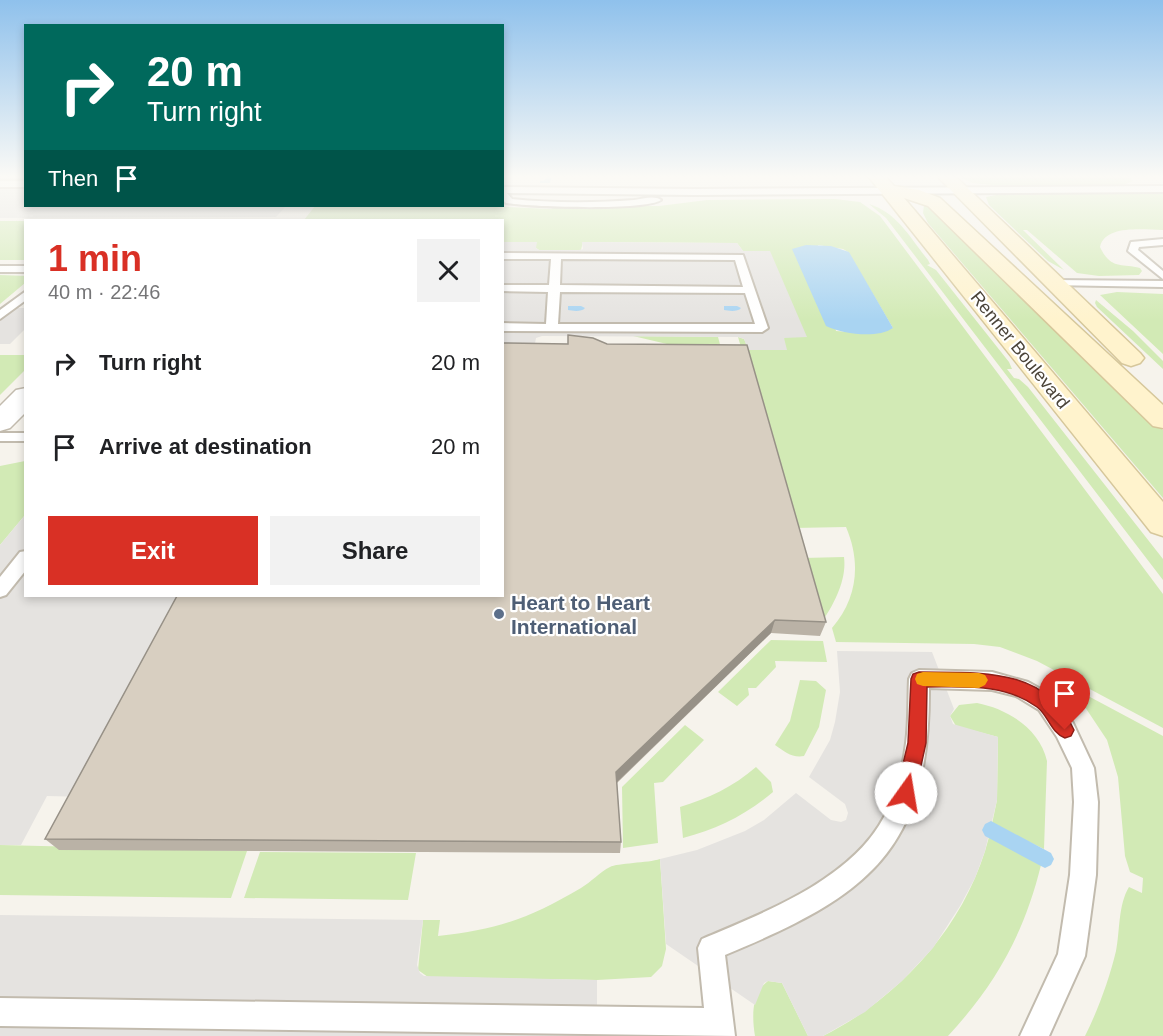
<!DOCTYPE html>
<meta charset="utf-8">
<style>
:root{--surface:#fff;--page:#f2f2f2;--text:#202124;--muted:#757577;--accent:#d93025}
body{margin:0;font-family:Arial,sans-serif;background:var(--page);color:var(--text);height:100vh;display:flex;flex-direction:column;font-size:22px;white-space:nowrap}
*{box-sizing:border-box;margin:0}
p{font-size:20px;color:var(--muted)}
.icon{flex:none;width:33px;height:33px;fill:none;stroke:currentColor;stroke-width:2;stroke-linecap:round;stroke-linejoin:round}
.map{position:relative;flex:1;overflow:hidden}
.side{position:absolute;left:24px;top:219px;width:480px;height:378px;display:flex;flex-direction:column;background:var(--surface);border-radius:0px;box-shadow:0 3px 9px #0003}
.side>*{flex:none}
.hud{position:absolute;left:24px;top:24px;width:480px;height:183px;border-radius:0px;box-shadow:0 3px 9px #0003;background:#00695c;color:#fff;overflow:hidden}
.pin{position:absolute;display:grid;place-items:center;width:51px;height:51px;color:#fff;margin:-62px -26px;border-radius:50% 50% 50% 0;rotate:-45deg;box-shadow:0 0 6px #0007}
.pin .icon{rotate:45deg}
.me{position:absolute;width:66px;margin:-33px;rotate:13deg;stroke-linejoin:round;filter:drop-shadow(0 0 4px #0008)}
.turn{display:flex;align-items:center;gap:21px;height:126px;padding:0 24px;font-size:27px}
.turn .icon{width:78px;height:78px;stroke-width:2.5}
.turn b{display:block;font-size:42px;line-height:51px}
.then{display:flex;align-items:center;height:57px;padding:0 24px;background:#0003;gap:12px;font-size:22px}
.round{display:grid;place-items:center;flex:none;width:63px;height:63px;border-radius:0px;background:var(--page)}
.head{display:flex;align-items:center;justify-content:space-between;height:102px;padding:0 24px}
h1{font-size:36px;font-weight:800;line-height:45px;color:var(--accent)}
.action{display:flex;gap:12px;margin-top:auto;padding:12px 24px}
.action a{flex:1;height:69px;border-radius:0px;background:var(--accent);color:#fff;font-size:24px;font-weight:800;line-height:69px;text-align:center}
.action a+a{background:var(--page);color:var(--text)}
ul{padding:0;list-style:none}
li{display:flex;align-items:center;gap:18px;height:84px;padding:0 24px}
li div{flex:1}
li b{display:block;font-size:22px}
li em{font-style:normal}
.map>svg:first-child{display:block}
.green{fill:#d2eab5;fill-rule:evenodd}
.parking{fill:#e5e3e0}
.water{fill:#a9d4f2}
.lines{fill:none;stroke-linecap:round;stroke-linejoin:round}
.stream{fill:#a9d4f2;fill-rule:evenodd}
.lane-casing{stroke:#c2bbae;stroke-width:4}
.street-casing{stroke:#c2bbae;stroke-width:3}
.secondary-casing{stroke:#d6c79b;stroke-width:3}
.lane{fill:#fff;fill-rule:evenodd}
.street{fill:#fff;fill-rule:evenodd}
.secondary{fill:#fff3cd;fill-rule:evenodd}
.wall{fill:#bab2a6}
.shaded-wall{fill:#979187}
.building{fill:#d8cfc1;stroke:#979187;stroke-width:1.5}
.route{fill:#d93025;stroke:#8d1f18;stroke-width:1.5}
.slow{fill:#f59e0b}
.service-dot{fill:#5c6f8a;stroke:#fff;stroke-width:2}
.labels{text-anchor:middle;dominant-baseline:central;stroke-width:4.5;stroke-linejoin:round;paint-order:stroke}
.far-street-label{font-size:18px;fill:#4b4439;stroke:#fff}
.service-label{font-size:21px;font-weight:bold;fill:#4e5e75;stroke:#fff;text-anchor:start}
</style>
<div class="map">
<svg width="1163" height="1036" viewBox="0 0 1163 1036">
<rect width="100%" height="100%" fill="#f6f3ec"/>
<path class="green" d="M957 176H1127L1133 181 1123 185H992L973 183Z
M1001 194H1163V230C1145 230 1105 224 1100 247 1111 270 1121 263 1140 268L1142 271 1139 275 1099 276 1077 273 1027 230H1023L1064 270 1048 261 989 205 986 197Z
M835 199 860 202 880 216 1163 594V728L1037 661 1000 647 974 644 836 642 832 628C858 598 861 562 846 527L794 528 738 337 744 339 749 350H786L783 340 785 337 769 252 743 251 737 243 583 242 581 250H539L536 248V242H503L502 220H189H304L315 206H487L551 209 557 206H659L707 200ZM818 245 843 249 848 252 893 328 863 333 836 331Z
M869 204C898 213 910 238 928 260L930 264 927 265 936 270 1009 362 1012 369H1007L1014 378 1019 379 1028 387 1163 559V580L886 218Z
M924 205H928L1163 430V498L928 223 923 213Z
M0 221H25V260H0Z
M0 275 26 276 25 283 0 304Z
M1117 292 1163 294V354L1100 295Z
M1096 300 1133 331 1163 361V369L1097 307 1095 303Z
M633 336 718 337 722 352 667 344Z
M0 355H26L25 370 0 395Z
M25 461V515L0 545V466Z
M844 557C847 580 834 604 822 622L803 558Z
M771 640 823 641 827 662 775 661 776 667 756 688H748L749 695 737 706 718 692Z
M1047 674 1163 736V1036H1085C1098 1010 1109 980 1116 951 1120 931 1118 905 1129 887L1142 893 1143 878 1130 872 1125 856 1118 777 1107 740 1085 707Z
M800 680 816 681 826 690 819 727 804 756C792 758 785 752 775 745L790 721Z
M977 703C1008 709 1040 729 1047 761L1044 849 992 824 997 800 998 737 956 726 950 716 959 705Z
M685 725 704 740 663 782 654 783 658 843 623 848 622 787Z
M756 767 771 782 773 792C746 815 717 829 683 838L680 807C709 798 733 787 756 767Z
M989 837 1041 865C1024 934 996 984 948 1036H823C901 997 967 924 989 837Z
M0 845 247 851 231 898 0 895Z
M260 852 416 853 408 900 244 898Z
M660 859 666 949 662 966 651 977 597 980 428 977 418 970 423 920H440L438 936C497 930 530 918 581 888 591 882 600 872 610 867 617 863 648 863 660 859Z
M768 981 782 983 808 1036H755C752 1018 751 993 768 981Z"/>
<path class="parking" d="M0 176H25L26 206H286L276 217 0 218Z
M503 242H537L536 248 539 250H579L583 249 582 242 737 243 743 251H770L807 337 784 338 787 350H748L744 339 738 337 542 336 536 338 534 349H503Z
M0 308H25V329L10 344H0Z
M25 515 26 596H192L87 797 47 796 21 845H0V545Z
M837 651 932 652 954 709 950 716 953 724 998 737 997 800 985 851 975 878 960 906 933 948 902 981 865 1012 823 1036H808L782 983 768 981 764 983 755 1005 666 944 660 859 697 850 745 831 764 820 796 793 831 820 841 822 846 820 848 813 845 804 809 777 830 740 835 722 840 692Z
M0 915 423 920 417 965 420 973 424 976 597 980V1036H0Z"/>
<path class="water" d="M806 245 831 246 849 252 893 328C877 339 843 334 826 326L792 249Z"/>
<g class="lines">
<path class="stream" d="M546 176H552L550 183H540V181L545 180Z
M568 306H581L585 308C582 312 573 311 568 310Z
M724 306H737L741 308C738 312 729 311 724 310Z
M991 821 1051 853 1054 859 1051 865 1045 868 1039 865 985 836 982 830 985 824Z"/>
<defs>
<path id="lane" d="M0 181H26V187H0Z
M1163 186V192L696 195 507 193 512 199C551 203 595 203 634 200 643 199 654 195 661 200 646 211 529 207 506 203L502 199V187L696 189Z
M1163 239V245L1139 247 1138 250 1163 271V279L1128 251 1131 242Z
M502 253 743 255 768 328 762 332 502 331V323L546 324 548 292 502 291V285H549L551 259H502ZM561 259 735 260 743 287 560 285ZM560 292 745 293 755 324H558Z
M0 266H26V272H0Z
M1054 280 1163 281V287L1050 285 1049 283Z
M26 291V300L0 319V310Z
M0 433H26V441H0Z
M26 551V570L6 595 0 597V577L20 552Z
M919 670 992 672 1028 682 1053 696 1073 723 1094 768 1098 802 1096 875 1085 956 1049 1036H1020L1058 954 1070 875 1074 802 1072 768 1057 737 1039 710 1016 696 992 690 929 688C930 852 867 896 725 955L735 1036 0 1026V998L704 1008 698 948 702 939C763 913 851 880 884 817 896 795 903 767 906 743 909 722 908 700 909 679L912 673Z"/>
<path id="street" d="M26 388V412L10 428 0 431V406L16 390Z"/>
<path id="secondary" d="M868 176H885L894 186 919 190 940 198 1163 405V428L1153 426 928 206 904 198 1163 502V536L1151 532Z
M937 176H955L1140 353 1144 358 1140 363 1131 366 1122 363Z"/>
</defs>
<use href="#lane" class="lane-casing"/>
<use href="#street" class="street-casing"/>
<use href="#secondary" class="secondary-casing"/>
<use href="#lane" class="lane"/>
<use href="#street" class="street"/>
<use href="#secondary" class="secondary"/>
</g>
<path class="wall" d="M177 596 826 622 820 636 771 633 617 783 621 842 620 853 59 850 45 839Z"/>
<path class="shaded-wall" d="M775 620 771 633 615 784 616 772Z"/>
<path class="building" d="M568 335 593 338 607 344 747 345 826 622 775 620 616 772 621 842 45 839 177 596H502V343L568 344Z"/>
<linearGradient id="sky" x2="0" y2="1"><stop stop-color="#8fc1ec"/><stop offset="0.55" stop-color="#fbfaf6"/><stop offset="1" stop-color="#fbfaf6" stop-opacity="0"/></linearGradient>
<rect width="1163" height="321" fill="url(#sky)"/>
<path class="route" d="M919 672C978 673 1045 666 1074 730L1071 736 1065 738C1051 733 1048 715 1037 707 1004 683 966 687 927 687L926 743 915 793 912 799 906 802 899 799 896 793 908 743 911 679 913 674Z"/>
<path class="slow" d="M923 672 979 673 985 675 988 680 985 685 979 688 923 686 917 684 915 679 917 674Z"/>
<circle class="service-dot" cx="499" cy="614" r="6"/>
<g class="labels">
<g class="far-street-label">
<text transform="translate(1020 350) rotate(51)">Renner Boulevard</text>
</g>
<g class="service-label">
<text x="511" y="602">Heart to Heart<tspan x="511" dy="24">International</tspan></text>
</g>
</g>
</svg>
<div class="pin" style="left:1065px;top:730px;background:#d93025"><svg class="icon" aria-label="arrive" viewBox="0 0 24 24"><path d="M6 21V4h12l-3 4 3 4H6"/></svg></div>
<svg class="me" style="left:906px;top:793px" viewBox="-20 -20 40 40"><circle r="19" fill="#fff"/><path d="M0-13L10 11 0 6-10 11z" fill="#d93025"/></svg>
<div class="hud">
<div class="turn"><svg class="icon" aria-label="right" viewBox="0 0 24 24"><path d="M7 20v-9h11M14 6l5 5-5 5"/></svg><div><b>20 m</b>Turn right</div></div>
<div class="then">Then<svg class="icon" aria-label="arrive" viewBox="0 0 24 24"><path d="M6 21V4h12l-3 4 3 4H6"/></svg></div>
</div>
<section class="side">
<div class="head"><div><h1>1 min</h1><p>40 m · 22:46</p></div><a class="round"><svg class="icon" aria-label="close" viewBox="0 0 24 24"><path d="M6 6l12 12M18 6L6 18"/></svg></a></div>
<ul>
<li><svg class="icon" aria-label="right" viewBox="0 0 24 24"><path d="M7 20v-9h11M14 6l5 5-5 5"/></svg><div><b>Turn right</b></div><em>20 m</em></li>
<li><svg class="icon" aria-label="arrive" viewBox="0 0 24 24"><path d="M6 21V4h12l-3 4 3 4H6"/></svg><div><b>Arrive at destination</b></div><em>20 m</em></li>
</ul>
<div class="action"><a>Exit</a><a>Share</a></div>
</section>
</div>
